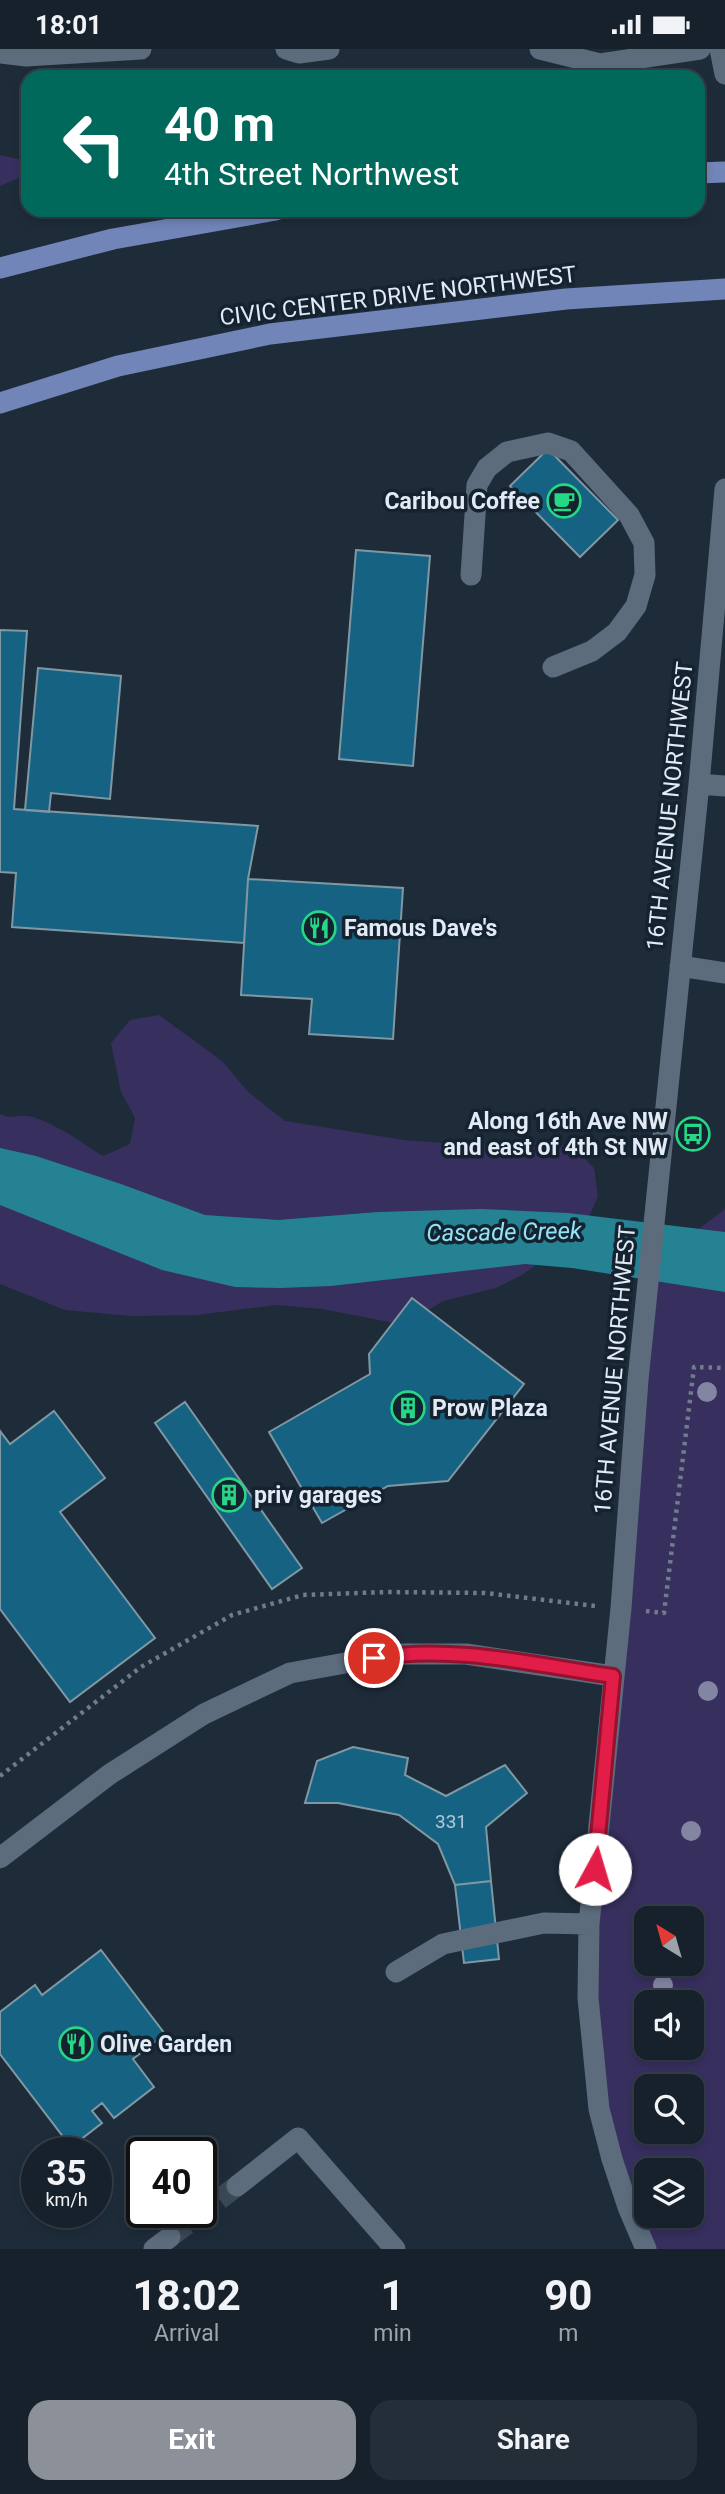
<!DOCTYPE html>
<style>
:root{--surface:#16212c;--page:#232e38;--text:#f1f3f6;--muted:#9ea3a9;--line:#353e48;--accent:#8c9099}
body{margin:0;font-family:Roboto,sans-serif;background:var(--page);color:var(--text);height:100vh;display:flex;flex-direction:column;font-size:26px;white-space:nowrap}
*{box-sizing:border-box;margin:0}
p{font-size:23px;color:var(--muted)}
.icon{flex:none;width:38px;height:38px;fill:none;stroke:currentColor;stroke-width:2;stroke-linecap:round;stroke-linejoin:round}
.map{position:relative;height:2200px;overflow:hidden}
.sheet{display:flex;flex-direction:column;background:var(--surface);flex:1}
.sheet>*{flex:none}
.top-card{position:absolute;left:21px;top:21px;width:684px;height:147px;border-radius:21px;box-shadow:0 4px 10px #0003,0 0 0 2px var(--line);background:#00695c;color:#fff;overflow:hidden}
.needle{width:46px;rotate:323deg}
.controls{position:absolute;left:634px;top:1857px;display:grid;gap:14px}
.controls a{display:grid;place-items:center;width:70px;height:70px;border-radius:14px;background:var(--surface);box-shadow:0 4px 10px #0003,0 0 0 2px var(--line);font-size:35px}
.speed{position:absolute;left:21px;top:2088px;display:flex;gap:14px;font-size:35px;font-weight:700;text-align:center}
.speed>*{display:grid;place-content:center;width:91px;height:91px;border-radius:50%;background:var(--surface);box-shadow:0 4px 10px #0003,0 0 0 2px var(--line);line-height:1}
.speed small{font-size:18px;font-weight:400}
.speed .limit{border:4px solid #111;border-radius:10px;background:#fff;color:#111}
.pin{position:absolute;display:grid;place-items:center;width:60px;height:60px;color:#fff;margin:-30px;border:4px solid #fff;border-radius:50%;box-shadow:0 2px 7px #0007}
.me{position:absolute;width:77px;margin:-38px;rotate:6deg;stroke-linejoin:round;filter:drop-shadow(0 0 5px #0008)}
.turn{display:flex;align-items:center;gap:24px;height:147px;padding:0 28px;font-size:32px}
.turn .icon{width:91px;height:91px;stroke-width:2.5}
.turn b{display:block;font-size:49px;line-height:60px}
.eta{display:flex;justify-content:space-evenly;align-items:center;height:119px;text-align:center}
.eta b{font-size:42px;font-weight:700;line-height:49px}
.primary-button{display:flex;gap:14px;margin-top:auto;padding:14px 28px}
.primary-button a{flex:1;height:80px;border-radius:21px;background:var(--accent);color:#fff;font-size:28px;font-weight:700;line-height:80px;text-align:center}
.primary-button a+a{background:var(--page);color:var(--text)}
.status{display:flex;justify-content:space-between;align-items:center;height:49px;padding:0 35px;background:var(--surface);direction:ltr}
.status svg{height:19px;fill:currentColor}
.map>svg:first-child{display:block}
.green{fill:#372f5e;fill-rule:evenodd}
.water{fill:#258293}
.building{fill:#166282;stroke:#8097a4;stroke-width:2}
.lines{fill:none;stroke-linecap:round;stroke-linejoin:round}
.minor-tunnel{stroke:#3b4956;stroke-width:21;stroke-dasharray:21 10;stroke-linecap:butt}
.path{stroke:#707c89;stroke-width:4.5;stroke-dasharray:3.5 5;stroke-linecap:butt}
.minor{stroke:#5c6c7d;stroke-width:21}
.major{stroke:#7285b8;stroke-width:21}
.tree{fill:#8286a2}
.route-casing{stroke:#92132f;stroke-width:18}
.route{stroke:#e11d48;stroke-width:12}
.labels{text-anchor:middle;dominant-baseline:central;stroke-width:7;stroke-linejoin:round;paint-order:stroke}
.number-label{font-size:19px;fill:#afc9d8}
.street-label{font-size:23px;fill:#e2ebf5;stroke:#152230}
.poi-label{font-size:23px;font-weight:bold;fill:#e2ebf5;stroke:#152230;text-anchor:start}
.water-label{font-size:24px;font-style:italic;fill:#92e3f5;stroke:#152230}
</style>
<div class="status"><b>18:01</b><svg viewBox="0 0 49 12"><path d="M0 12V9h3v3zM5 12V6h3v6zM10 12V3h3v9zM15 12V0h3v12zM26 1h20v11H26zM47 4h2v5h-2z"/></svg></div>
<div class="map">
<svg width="725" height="2200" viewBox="0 0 725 2200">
<rect width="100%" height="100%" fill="#1e2c3a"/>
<path class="green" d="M0 106 28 112V125L0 137Z
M159 966 222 1012 248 1043 285 1072 404 1091 467 1096 539 1093 572 1097 594 1119 598 1147 583 1182 522 1226 496 1239 443 1252 404 1276 323 1260 276 1256 197 1266 131 1267 65 1261 0 1235V1065C10 1071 22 1065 33 1068 58 1076 81 1093 103 1107L130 1095 135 1069 121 1043 111 994 130 971Z
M725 1158V2200H646L628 2158 588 1949 650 1216 724 1161ZM646 1869H691V1914H646ZM646 1953H691V1998H646ZM646 2037H691V2082H646ZM646 2121H691V2166H646Z"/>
<path class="water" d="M0 1099 36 1107 121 1135 205 1166 278 1171 378 1163 481 1160 568 1164 725 1183V1243L572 1219 525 1215 331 1237 280 1239 235 1238 162 1221 0 1156Z"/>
<path class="building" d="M548 400 618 471 580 508 510 437Z
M356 501 430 507 413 717 339 710Z
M0 581 27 582 14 760 258 777 248 830 244 894 12 878 16 824 0 823Z
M38 619 121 627 110 750 51 744 49 763 25 761Z
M248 830 403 839 393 990 309 985 312 950 241 946Z
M412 1249 524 1335 448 1432 388 1437 322 1474 269 1383 370 1325 369 1305Z
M185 1353 302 1519 272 1540 155 1374Z
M54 1362 105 1429 60 1463 155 1589 70 1653 0 1560V1382L10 1395Z
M353 1698 408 1709 405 1726 446 1747 505 1716 527 1744 486 1778 491 1832 455 1836 438 1795 399 1766 338 1754H305L317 1712Z
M491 1832 499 1910 464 1914 455 1836Z
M101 1901 165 1985 133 2010 154 2038 114 2069 102 2054 92 2062 102 2074 71 2098 0 2005V1963L35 1936 42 1946Z"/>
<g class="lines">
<path class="minor-tunnel" d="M170 2188 237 2137"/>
<path class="path" d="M646 1562 664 1564 694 1318 725 1319
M0 1727 141 1618 232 1566 303 1546 387 1543 485 1544 595 1557"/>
<path class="minor" d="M286 0 299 4 329 0
M540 0 600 15 700 0
M720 0 725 25
M0 4 26 7 141 0
M471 526 477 436 487 419 507 403 548 394 571 402 629 466 644 494 645 526 636 557 617 583 592 602 553 618
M699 735 725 737
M680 917 725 924
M0 1809 110 1725 204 1665 290 1624 395 1605H466L613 1627
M396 1923 443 1895 544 1874 589 1875
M237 2137 298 2089 395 2200
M154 2200 170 2188
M646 2200 628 2158 612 2110 599 2060 588 1949 589 1875 621 1559 638 1331 699 735 725 440"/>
<path class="major" d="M698 124 725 123
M0 219 113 190 276 161
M0 354 118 317 270 285 566 250 725 240"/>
</g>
<g class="tree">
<circle cx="707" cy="1343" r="10"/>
<circle cx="708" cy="1642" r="10"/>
<circle cx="691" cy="1782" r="10"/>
<circle cx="663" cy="1936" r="10"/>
</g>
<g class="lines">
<defs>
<path id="route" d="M374 1609C453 1595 535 1616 613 1627L595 1820"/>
</defs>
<use href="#route" class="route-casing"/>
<use href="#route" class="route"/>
</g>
<defs>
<symbol id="cafe-ring" viewBox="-11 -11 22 22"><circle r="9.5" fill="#152230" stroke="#26d886" stroke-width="1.5"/><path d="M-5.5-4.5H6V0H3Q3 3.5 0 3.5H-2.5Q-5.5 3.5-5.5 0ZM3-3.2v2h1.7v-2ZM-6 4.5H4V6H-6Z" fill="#26d886"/></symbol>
<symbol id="restaurant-ring" viewBox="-11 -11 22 22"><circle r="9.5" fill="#152230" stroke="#26d886" stroke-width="1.5"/><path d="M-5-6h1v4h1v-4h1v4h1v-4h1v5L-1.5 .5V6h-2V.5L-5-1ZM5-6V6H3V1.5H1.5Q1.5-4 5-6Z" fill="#26d886"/></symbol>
<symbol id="bus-ring" viewBox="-11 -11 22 22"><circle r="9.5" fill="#152230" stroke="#26d886" stroke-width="1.5"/><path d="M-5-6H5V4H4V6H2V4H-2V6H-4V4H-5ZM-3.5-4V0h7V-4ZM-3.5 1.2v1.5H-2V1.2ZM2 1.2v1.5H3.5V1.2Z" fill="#26d886"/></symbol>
<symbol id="building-ring" viewBox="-11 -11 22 22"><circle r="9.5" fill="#152230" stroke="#26d886" stroke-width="1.5"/><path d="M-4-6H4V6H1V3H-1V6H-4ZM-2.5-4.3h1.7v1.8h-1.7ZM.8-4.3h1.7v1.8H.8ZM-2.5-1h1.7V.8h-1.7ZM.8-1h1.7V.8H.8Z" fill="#26d886"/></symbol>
</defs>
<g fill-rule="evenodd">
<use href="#cafe-ring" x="545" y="433" width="38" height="38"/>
<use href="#restaurant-ring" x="300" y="860" width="38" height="38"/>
<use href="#bus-ring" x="674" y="1066" width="38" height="38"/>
<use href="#building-ring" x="389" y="1340" width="38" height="38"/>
<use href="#building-ring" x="210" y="1427" width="38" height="38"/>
<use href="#restaurant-ring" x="57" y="1976" width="38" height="38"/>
</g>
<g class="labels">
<g class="number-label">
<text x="451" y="1772">331</text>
</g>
<g class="street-label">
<text transform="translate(398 247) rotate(-7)">CIVIC CENTER DRIVE NORTHWEST</text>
<text transform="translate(670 757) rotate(-84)">16TH AVENUE NORTHWEST</text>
<text transform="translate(615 1321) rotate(-85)">16TH AVENUE NORTHWEST</text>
</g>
<g class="poi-label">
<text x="540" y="452" text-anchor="end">Caribou Coffee</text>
<text x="344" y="879">Famous Dave's</text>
<text x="668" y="1072" text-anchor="end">Along 16th Ave NW<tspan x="668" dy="26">and east of 4th St NW</tspan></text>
<text x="432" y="1359">Prow Plaza</text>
<text x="254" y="1446">priv garages</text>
<text x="100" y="1995">Olive Garden</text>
</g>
<g class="water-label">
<text transform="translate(504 1183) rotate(-1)">Cascade Creek</text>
</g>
</g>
</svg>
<div class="controls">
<a><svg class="needle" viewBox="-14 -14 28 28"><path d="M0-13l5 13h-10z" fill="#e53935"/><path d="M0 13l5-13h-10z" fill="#9ea3a9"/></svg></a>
<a><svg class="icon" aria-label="sound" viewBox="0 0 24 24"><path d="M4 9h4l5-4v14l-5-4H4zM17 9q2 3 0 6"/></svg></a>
<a><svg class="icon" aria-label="search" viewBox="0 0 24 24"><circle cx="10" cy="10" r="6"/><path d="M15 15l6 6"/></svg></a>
<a><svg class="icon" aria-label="layers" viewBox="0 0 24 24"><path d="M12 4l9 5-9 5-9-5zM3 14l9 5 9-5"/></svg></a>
</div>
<div class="speed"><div>35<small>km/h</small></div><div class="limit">40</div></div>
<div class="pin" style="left:374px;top:1609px;background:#d93025"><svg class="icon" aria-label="arrive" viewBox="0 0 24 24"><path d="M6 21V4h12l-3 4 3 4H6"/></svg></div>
<svg class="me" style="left:595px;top:1820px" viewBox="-20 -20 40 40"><circle r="19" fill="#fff"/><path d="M0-13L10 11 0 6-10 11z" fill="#e11d48"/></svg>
<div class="top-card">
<div class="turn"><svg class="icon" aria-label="left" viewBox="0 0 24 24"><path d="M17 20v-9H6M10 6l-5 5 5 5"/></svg><div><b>40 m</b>4th Street Northwest</div></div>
</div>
</div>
<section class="sheet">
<div class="eta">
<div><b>18:02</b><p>Arrival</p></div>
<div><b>1</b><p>min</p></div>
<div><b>90</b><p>m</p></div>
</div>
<div class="primary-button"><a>Exit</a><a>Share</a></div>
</section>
